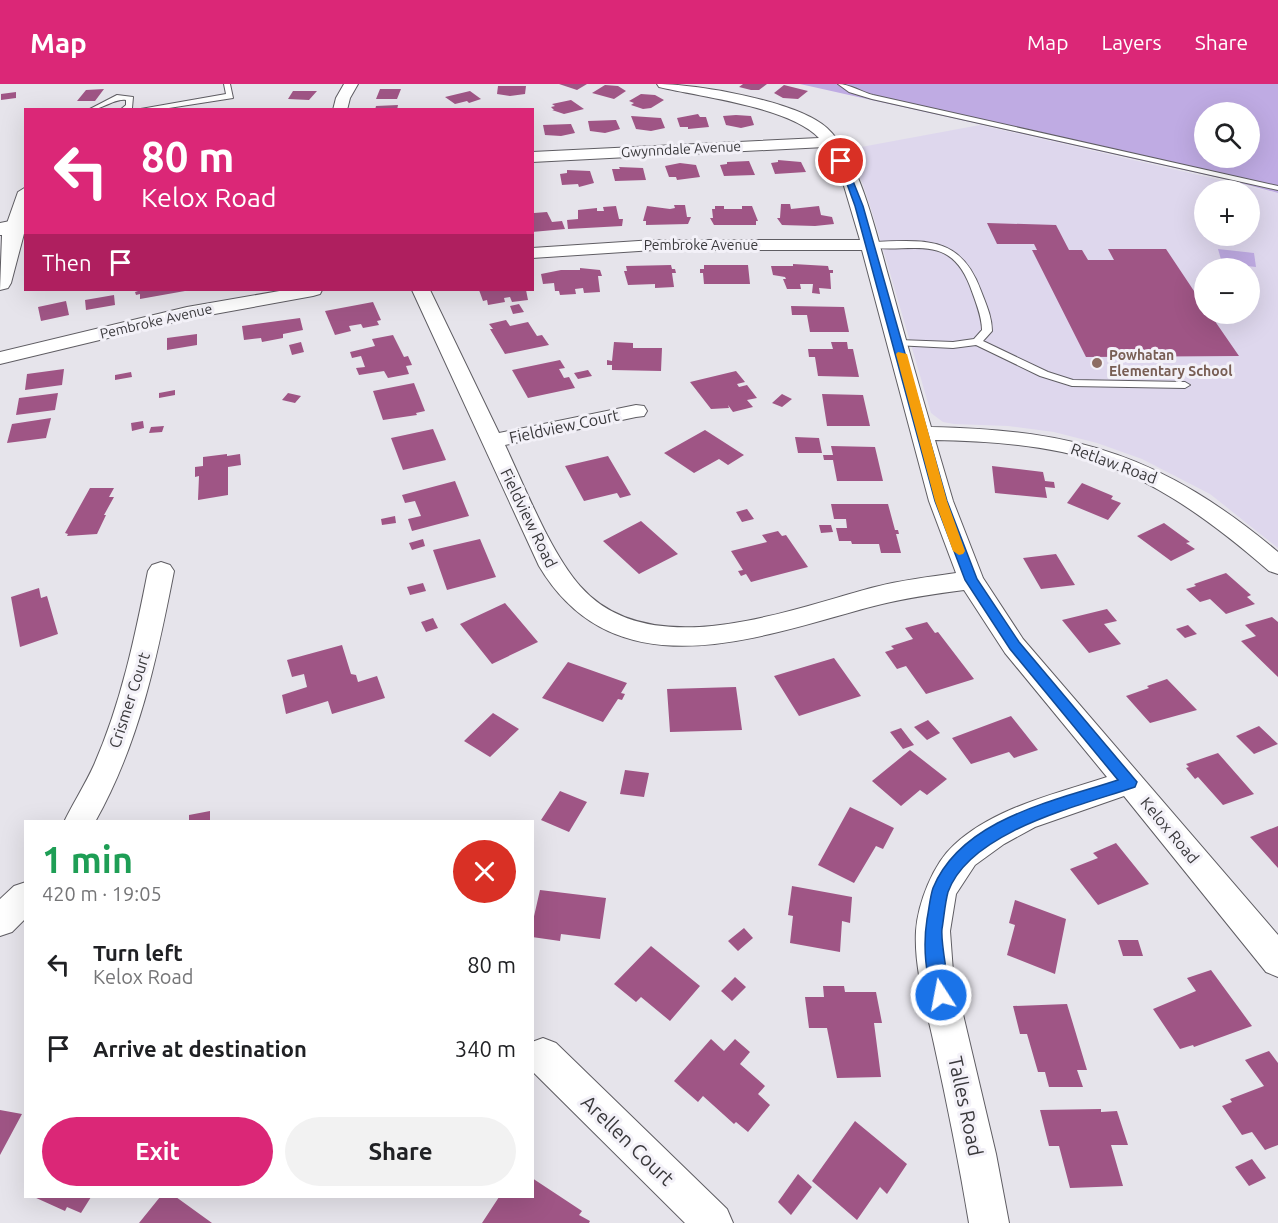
<!DOCTYPE html>
<meta charset="utf-8">
<style>
:root{--surface:#fff;--page:#f2f2f2;--text:#202124;--muted:#757577;--accent:#db2777}
body{margin:0;font-family:Ubuntu,sans-serif;background:var(--page);color:var(--text);height:100vh;display:flex;flex-direction:column;font-size:22px;white-space:nowrap}
*{box-sizing:border-box;margin:0}
p{font-size:20px;color:var(--muted)}
.icon{flex:none;width:33px;height:33px;fill:none;stroke:currentColor;stroke-width:2;stroke-linecap:round;stroke-linejoin:round}
.map{position:relative;flex:1;overflow:hidden}
.side{position:absolute;left:24px;top:736px;width:510px;height:378px;display:flex;flex-direction:column;background:var(--surface);border-radius:0px;box-shadow:0 6px 24px #0002}
.side>*{flex:none}
.banner{position:absolute;left:24px;top:24px;width:510px;height:183px;border-radius:0px;box-shadow:0 6px 24px #0002;background:#db2777;color:#fff;overflow:hidden}
.tools{position:absolute;left:1194px;top:18px;display:grid;gap:12px}
.tools a{display:grid;place-items:center;width:66px;height:66px;border-radius:50%;background:var(--surface);box-shadow:0 6px 24px #0002;font-size:30px}
.pin{position:absolute;display:grid;place-items:center;width:51px;height:51px;color:#fff;margin:-26px;border:3px solid #fff;border-radius:50%;box-shadow:0 2px 6px #0007}
.me{position:absolute;width:66px;margin:-33px;rotate:349deg;stroke-linejoin:round;filter:drop-shadow(0 0 4px #0008)}
.turn{display:flex;align-items:center;gap:21px;height:126px;padding:0 18px;font-size:27px}
.turn .icon{width:78px;height:78px;stroke-width:2.5}
.turn b{display:block;font-size:42px;line-height:51px}
.then{display:flex;align-items:center;height:57px;padding:0 18px;background:#0003;gap:12px;font-size:22px}
.round{display:grid;place-items:center;flex:none;width:63px;height:63px;border-radius:32px;background:var(--page)}
.summary{display:flex;align-items:center;justify-content:space-between;height:102px;padding:0 18px}
h1{font-size:36px;font-weight:600;line-height:45px;color:#1e9e55}
.button{display:flex;gap:12px;margin-top:auto;padding:12px 18px}
.button a{flex:1;height:69px;border-radius:36px;background:var(--accent);color:#fff;font-size:24px;font-weight:600;line-height:69px;text-align:center}
.button a+a{background:var(--page);color:var(--text)}
ul{padding:0;list-style:none}
li{display:flex;align-items:center;gap:18px;height:84px;padding:0 18px}
li div{flex:1}
li b{display:block;font-size:22px}
li em{font-style:normal}
header{display:flex;align-items:center;gap:36px;box-sizing:border-box;height:84px;padding:0 30px;background:var(--accent);color:#fff}
header strong{font-size:28px}
nav{display:flex;gap:33px;margin-inline-start:auto;font-size:21px}
.map>svg:first-child{display:block}
.education{fill:#ded7ed;fill-rule:evenodd}
.green{fill:#bfabe3;fill-rule:evenodd}
.building{fill:#9f5585}
.lines{fill:none;stroke-linecap:round;stroke-linejoin:round}
.service-casing{stroke:#5f5d63;stroke-width:2}
.minor-casing{stroke:#5f5d63;stroke-width:2}
.tertiary-casing{stroke:#5f5d63;stroke-width:2}
.service{fill:#fff;fill-rule:evenodd}
.minor{fill:#fff;fill-rule:evenodd}
.tertiary{fill:#fff;fill-rule:evenodd}
.route{fill:#1a73e8;stroke:#114b97;stroke-width:1.5}
.slow{fill:#f59e0b}
.education-dot{fill:#8d6e63;stroke:#f3f1f8;stroke-width:2}
.labels{text-anchor:middle;dominant-baseline:central;stroke-width:6;stroke-linejoin:round;paint-order:stroke}
.far-street-label{font-size:14px;fill:#39383b;stroke:#f3f1f8}
.far-education-label{font-size:14px;font-weight:bold;fill:#785e54;stroke:#f3f1f8;text-anchor:start}
.street-label{font-size:16px;fill:#39383b;stroke:#f3f1f8}
.near-street-label{font-size:20px;fill:#39383b;stroke:#f3f1f8}
</style>
<header>
<strong>Map</strong>
<nav><a>Map</a><a>Layers</a><a>Share</a></nav>
</header>
<div class="map">
<svg width="1278" height="1139" viewBox="0 0 1278 1139">
<rect width="100%" height="100%" fill="#e6e4eb"/>
<path class="education" d="M980 41 1278 109V464L1210 410 1142 375 1097 359 1054 348 1008 342 954 340 943 338 931 329 873 131 862 98 845 66ZM1204 106H1250V152H1204ZM1204 184H1250V230H1204Z"/>
<path class="green" d="M800 0H1278V109L1233 97ZM1204 28H1250V74H1204Z
M1218 165 1254 169 1256 183 1222 179Z"/>
<path class="building" d="M559 0H587L577 6Z
M743 0H767L759 6H751L739 3Z
M605 1 618 2 626 7 614 15 592 9Z
M784 1 808 7 798 15 783 14 774 9Z
M498 2H526L525 10 510 12 497 10Z
M104 5 95 17H77L86 6Z
M380 5H401L397 15H376Z
M293 7H317L309 16 288 15Z
M470 7 481 15 469 19 467 17 455 20 445 13Z
M16 8V14L1 16V10Z
M641 10 655 11 664 16 651 24 643 25 631 21 634 19 629 17Z
M571 16 584 25 564 30 552 26H554L551 23 555 22 552 20Z
M398 21 397 26H375L376 22Z
M698 30 700 33H706L709 43 688 45V43H680L677 34Z
M736 31 751 32 754 41 741 44 726 41 723 32Z
M631 32 661 34 665 44 651 47 636 45Z
M616 36 620 45 605 49 590 47 588 37Z
M571 40 575 49 561 52 545 51 543 41Z
M778 76 801 78 806 88 775 90 771 79 778 78Z
M749 77 755 91 724 92 720 81 727 80V78Z
M680 79 696 81 700 93 677 96 676 93H669L665 82Z
M619 83 643 84 646 96 615 97 612 85H620Z
M567 86 590 87 594 99 579 103 578 100 562 101 560 90 567 89Z
M781 120H790L791 125 819 122 821 131 832 133 834 140 815 142 782 141 777 134H780Z
M674 121H685L687 133H691L688 140 646 141V137H643L647 122 670 125 675 124Z
M616 122 619 135H623L622 142 568 145 567 136 578 135V126L597 124V127H604L603 123Z
M715 122H724V125H742V122H752L758 137H756V141H714L710 134H713L712 125H715Z
M547 128 552 138 562 137 565 145 532 148 534 129Z
M987 139 1056 141 1069 166H1082L1088 176H1114L1108 165H1166L1204 222V230H1210L1239 272 1086 273 1032 166H1037L1034 160H997Z
M793 180 828 182 829 186H833V189H830L831 205 819 204 820 210 812 209 813 200H800L801 205H787L783 195H786L785 193 773 191 771 182H793Z
M671 181 672 185H675L676 189H672L674 203 655 204V200L628 201 624 187H627L626 182Z
M704 181H748L750 200H704L703 189H700V185H704Z
M580 184 600 186 602 192H598L600 208 584 209 583 204 575 205 576 210 560 211 559 207H555L554 199 543 200 541 190 561 186H580Z
M141 206H185V207L140 215V210L136 211 135 208Z
M479 206H526L528 216 512 218 510 213 504 214 505 218 488 221 487 216 483 217Z
M114 211 115 221 86 226 85 216Z
M66 217 69 231 41 237 38 223Z
M373 218 381 236 377 237 379 241 363 244 361 240 349 242 351 247 335 251 325 227Z
M519 220 524 228 513 230 510 222Z
M791 222 844 223 849 248H810L807 231H792Z
M300 234 303 246 283 250V254L262 258 261 254 244 256 242 242Z
M506 236 510 242 528 238 537 252 542 251 549 261 505 270 490 245H493L489 240Z
M197 250V261L167 266V254Z
M393 251 404 273 408 272 412 281 406 282 409 290 388 294 384 287 359 291 356 284 365 283 361 272 352 274 350 268 375 262 372 255Z
M301 258 304 268 292 271 289 261Z
M614 258 633 259V264H662L661 287 612 286V281H607V276L612 277Z
M831 258H847L848 265H853L859 293 818 292 815 273H809L808 265H833Z
M560 276 565 284 559 285 564 294 569 293 575 304 528 314 512 286Z
M64 285 62 301 25 306 27 290Z
M588 286 592 292 578 295 574 289Z
M736 287 745 298 737 300 739 303 747 301 757 314 747 316 753 323 733 328 728 321 729 324 711 325 690 298Z
M131 288 132 293 115 296V291Z
M414 299 425 327 416 329 417 331 383 336 373 307Z
M175 306V311L159 314V309Z
M58 309 55 326 16 331 19 314Z
M288 309 301 312 295 319 282 316Z
M782 310 792 315 782 323 772 319Z
M822 310 863 311 870 342H827Z
M51 334 46 354 7 359 12 340Z
M143 337 144 344 132 347 131 339Z
M164 342 162 348 149 349 151 343Z
M433 345 446 376 403 386 391 354Z
M705 346 744 371 728 381 719 375 694 389 664 369Z
M795 353 819 354 822 369H798Z
M831 362 875 363 883 397H837L833 376H824L823 371H833Z
M227 370V372L240 370 241 381 228 383V411L198 416 199 392 195 393V383L203 382V373Z
M608 372 631 411 620 414 617 409 584 417 565 382Z
M992 382 1043 388 1045 397 1054 398 1055 404 1045 403 1047 414 995 409Z
M455 397 469 432 412 447 408 435 421 432 415 417 405 419 402 411Z
M1082 399 1113 412 1111 415 1121 419 1108 436 1067 419Z
M90 404H114L109 413H114L104 431H106L97 450 67 452 68 450 65 449Z
M831 420H888L895 446H898L899 450H896L901 469H881L879 460H852L851 457H839L836 444H847L846 435H834Z
M747 425 754 435 742 438 736 428Z
M395 432 396 439 382 441 381 435Z
M641 437 678 470 639 490 603 457Z
M1164 439 1190 458 1186 459 1195 465 1171 477 1137 452Z
M819 441H831L833 448 821 449Z
M778 447 782 452 786 451 808 483 751 498 746 490 741 492 738 487 743 486 731 467 767 458 762 451Z
M423 455 425 462 412 466 409 459Z
M480 455 496 493 447 506 433 466Z
M1056 470 1075 501 1041 505 1023 474Z
M1226 489 1251 511 1247 513 1255 520 1226 530 1210 515 1200 518 1186 505 1196 502 1194 500Z
M423 499 426 507 410 511 407 503Z
M39 504 41 514 47 512 58 550 20 563 11 513Z
M505 519 538 558 492 580 460 540Z
M1107 525 1117 537 1104 540 1121 560 1089 569 1062 536Z
M1272 533 1278 538V593L1241 557 1256 552 1245 541Z
M433 534 438 544 426 548 421 538Z
M927 538 935 549 938 548 974 595 926 610 906 582 897 585 885 568 894 565 891 562 913 555 905 544Z
M1188 541 1197 550 1185 554 1176 545Z
M342 561 351 590 356 591 358 598 377 592 385 614 332 630 328 617 286 630 282 611 307 603 304 590 292 593 287 576Z
M834 574 861 612 799 632 774 592Z
M568 578 627 599 621 609 625 610 622 616 618 615 603 638 542 614Z
M1167 595 1197 626 1150 639 1126 612 1149 604 1147 602Z
M736 603 742 646 670 648 667 605Z
M493 629 519 645 490 673 464 657Z
M1011 632 1038 666 1014 674 1009 668 971 680 952 654Z
M928 636 940 649 927 656 914 643Z
M1259 642 1278 660 1254 670 1236 652Z
M901 644 914 661 903 665 890 648Z
M910 666 947 695 927 711 920 706 901 722 872 697Z
M1218 669 1254 710 1223 721 1198 693 1195 695 1186 684 1189 683 1186 680Z
M625 686 649 689 644 713 620 710Z
M560 707 587 718 569 748 541 736Z
M850 723 894 744 883 765 876 762 854 799 818 781Z
M210 727V738H189V731Z
M1278 742V784L1250 753Z
M1116 759 1149 800 1098 821 1070 785 1098 774 1093 769Z
M792 802 852 813 850 839 842 837 840 868 790 859 793 832 788 831Z
M540 806 606 814 600 855 561 850 560 857 532 853V841Z
M1015 816 1066 835 1055 890 1007 871 1015 841 1009 839Z
M744 844 753 854 738 867 728 857Z
M1118 856H1138L1143 872H1123Z
M651 862 700 902 670 937 641 913 636 918 614 900Z
M1211 886 1252 942 1194 963 1193 961 1180 965 1153 925 1196 907 1187 894Z
M735 893 746 903 732 917 721 907Z
M823 902H844L845 908H876L882 939H874L881 993 837 994 827 944H809L805 913H824Z
M1067 920 1087 986H1077L1083 1003H1049L1045 988H1038L1027 950H1020L1013 922Z
M711 955 724 967 735 955 750 968 740 980 765 1002 758 1010 770 1021 748 1048 736 1038 734 1040 703 1012 698 1018 674 997Z
M1269 967 1278 979V1061L1265 1066 1252 1048 1242 1051 1222 1022 1232 1018 1230 1015 1264 1002 1245 976Z
M1101 1025V1028L1117 1027 1128 1061H1111L1123 1102 1070 1104 1059 1062H1049L1040 1026Z
M0 1026 22 1030 0 1071Z
M855 1037 907 1080 887 1110 880 1103 857 1136 812 1097Z
M1252 1075 1266 1094 1249 1102 1235 1083Z
M798 1090 812 1103 791 1131 778 1118Z
M532 1094 582 1127 579 1131 590 1137 589 1139H482L499 1113H532Z
M34 1113H91L81 1129 67 1123 65 1127Z
M160 1113H176L212 1139H139Z"/>
<g class="lines">
<defs>
<path id="service" d="M224 0H230L233 14 156 26H135L226 10Z
M838 0C849 0 862 8 873 11L1278 102V106L872 15 849 8Z
M117 11 133 13 132 24 120 26 126 21V16C115 14 102 26 88 26Z
M870 158C922 157 960 149 981 207 986 220 992 233 992 247L983 257 1048 288 1073 296 1185 298 1190 301 1185 304 1072 302 1040 292 976 261 953 264 895 261V257L899 256 953 258 974 255 982 246C982 232 975 216 970 202 949 147 910 170 867 163L866 161Z"/>
<path id="minor" d="M344 0H358L350 14 347 26H333L336 14Z
M657 0C697 0 797 17 827 44 861 75 877 154 890 198 903 246 917 295 931 343 1079 346 1163 372 1278 468V490L1269 487C1209 435 1142 385 1062 368 1020 359 978 357 935 356L953 417 983 494 1023 555 1278 851V893L1266 888 1124 712 1035 743 1004 760 975 781 956 810 950 847 953 888 996 1070 1009 1139H969C959 1079 947 1019 934 960 926 923 914 884 916 847 918 819 933 780 954 761 995 723 1056 710 1107 693L1005 569 964 506C934 510 904 514 874 522 760 552 616 611 539 482L412 206H430L499 349 636 321 644 322 647 327 644 332 636 333 505 361C525 403 550 468 580 502 650 582 790 525 875 503 901 496 929 493 956 489L929 417 862 166H654L532 174V164L654 156H860L844 102 825 63 532 78V68L819 54C790 23 701 13 659 3Z
M26 103V146H9L6 142 18 108Z
M285 206H322L320 210 313 212 187 235 0 280V268L187 223Z
M161 478 170 481 174 487C157 574 139 660 95 738H64C73 719 85 701 94 681 121 620 135 553 148 487L152 481Z
M26 798V834L12 848 0 852V815L14 802Z
M543 954 556 959 727 1125 733 1139H685L532 987V958Z"/>
<path id="tertiary" d="M15 136 22 138 26 142 11 199 8 204 0 206 2 151H0V139Z"/>
</defs>
<use href="#service" class="service-casing"/>
<use href="#minor" class="minor-casing"/>
<use href="#tertiary" class="tertiary-casing"/>
<use href="#service" class="service"/>
<use href="#minor" class="minor"/>
<use href="#tertiary" class="tertiary"/>
</g>
<path class="route" d="M838 75 845 77 863 122 947 417 977 495 1019 558 1137 698 1135 703C1079 722 970 747 948 808 945 819 944 833 942 845 940 862 952 906 948 917L941 919 935 917C925 894 923 860 927 835 929 825 930 813 933 804 962 734 1055 717 1118 696L1010 565 965 496 935 417 855 122Z"/>
<path class="slow" d="M898 268 907 270 947 417 965 467 963 470 959 471 953 467 935 417 896 270Z"/>
<circle class="education-dot" cx="1097" cy="279" r="6"/>
<g class="labels">
<g class="far-street-label">
<text transform="translate(681 65) rotate(-3)">Gwynndale Avenue</text>
<text x="701" y="161">Pembroke Avenue</text>
<text transform="translate(156 237) rotate(-13)">Pembroke Avenue</text>
</g>
<g class="far-education-label">
<text x="1109" y="271">Powhatan<tspan x="1109" dy="16">Elementary School</tspan></text>
</g>
<g class="street-label">
<text transform="translate(564 342) rotate(-12)">Fieldview Court</text>
<text transform="translate(1114 379) rotate(20)">Retlaw Road</text>
<text transform="translate(529 434) rotate(64)">Fieldview Road</text>
<text transform="translate(129 616) rotate(-72)">Crismer Court</text>
<text transform="translate(1170 746) rotate(50)">Kelox Road</text>
</g>
<g class="near-street-label">
<text transform="translate(966 1022) rotate(78)">Talles Road</text>
<text transform="translate(628 1056) rotate(44)">Arellen Court</text>
</g>
</g>
</svg>
<div class="tools">
<a><svg class="icon" aria-label="search" viewBox="0 0 24 24"><circle cx="10" cy="10" r="6"/><path d="M15 15l6 6"/></svg></a>
<a>+</a>
<a>−</a>
</div>
<div class="pin" style="left:841px;top:77px;background:#d93025"><svg class="icon" aria-label="arrive" viewBox="0 0 24 24"><path d="M6 21V4h12l-3 4 3 4H6"/></svg></div>
<svg class="me" style="left:941px;top:911px" viewBox="-20 -20 40 40"><circle r="17" fill="#1a73e8" stroke="#fff" stroke-width="3"/><path d="M0-11L8 9 0 5-8 9z" fill="#fff"/></svg>
<div class="banner">
<div class="turn"><svg class="icon" aria-label="left" viewBox="0 0 24 24"><path d="M17 20v-9H6M10 6l-5 5 5 5"/></svg><div><b>80 m</b>Kelox Road</div></div>
<div class="then">Then<svg class="icon" aria-label="arrive" viewBox="0 0 24 24"><path d="M6 21V4h12l-3 4 3 4H6"/></svg></div>
</div>
<section class="side">
<div class="summary"><div><h1>1 min</h1><p>420 m · 19:05</p></div><a class="round" style="background:#d93025;color:#fff"><svg class="icon" aria-label="close" viewBox="0 0 24 24"><path d="M6 6l12 12M18 6L6 18"/></svg></a></div>
<ul>
<li><svg class="icon" aria-label="left" viewBox="0 0 24 24"><path d="M17 20v-9H6M10 6l-5 5 5 5"/></svg><div><b>Turn left</b><p>Kelox Road</p></div><em>80 m</em></li>
<li><svg class="icon" aria-label="arrive" viewBox="0 0 24 24"><path d="M6 21V4h12l-3 4 3 4H6"/></svg><div><b>Arrive at destination</b></div><em>340 m</em></li>
</ul>
<div class="button"><a>Exit</a><a>Share</a></div>
</section>
</div>
